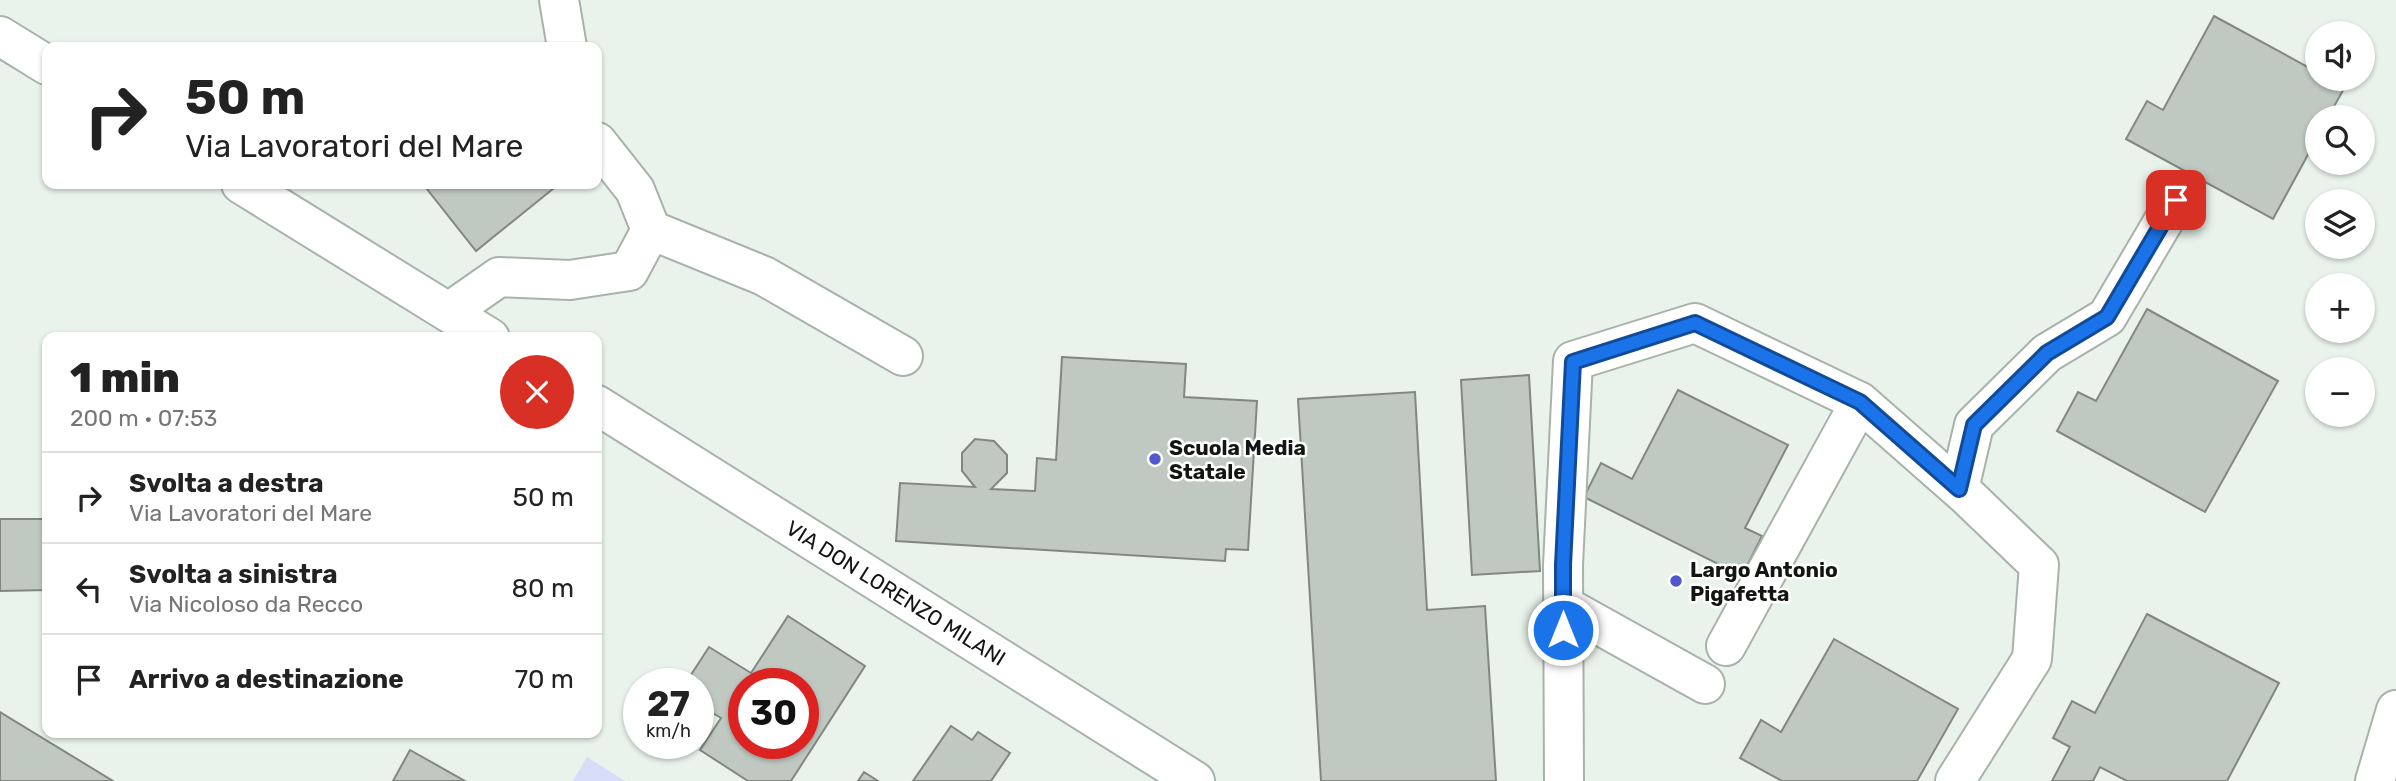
<!DOCTYPE html>
<html lang="it">
<meta charset="utf-8">
<style>
:root{--surface:#fff;--page:#f6f6f6;--text:#222;--muted:#767676;--line:#e0e0e0}
body{margin:0;font-family:Rubik,sans-serif;background:var(--page);color:var(--text);height:100vh;display:flex;flex-direction:column;font-size:26px;white-space:nowrap}
*{box-sizing:border-box;margin:0}
p{font-size:23px;color:var(--muted)}
.icon{flex:none;width:38px;height:38px;fill:none;stroke:currentColor;stroke-width:2;stroke-linecap:round;stroke-linejoin:round}
.map{position:relative;flex:1;overflow:hidden}
.details{position:absolute;left:42px;top:332px;width:560px;height:406px;display:flex;flex-direction:column;background:var(--surface);border-radius:14px;box-shadow:0 2px 5px #0004}
.details>*{flex:none}
.hud{position:absolute;left:42px;top:42px;width:560px;height:147px;border-radius:14px;box-shadow:0 2px 5px #0004;background:#fff;color:var(--text);overflow:hidden}
.controls{position:absolute;left:2305px;top:21px;display:grid;gap:14px}
.controls a{display:grid;place-items:center;width:70px;height:70px;border-radius:50%;background:var(--surface);box-shadow:0 2px 5px #0004;font-size:35px}
.speed{position:absolute;left:623px;top:668px;display:flex;gap:14px;font-size:35px;font-weight:700;text-align:center}
.speed>*{display:grid;place-content:center;width:91px;height:91px;border-radius:50%;background:var(--surface);box-shadow:0 2px 5px #0004;line-height:1}
.speed small{font-size:18px;font-weight:400}
.speed .limit{border:10px solid #d22;background:#fff;color:#111}
.pin{position:absolute;display:grid;place-items:center;width:60px;height:60px;color:#fff;margin:-30px;border-radius:14px;box-shadow:0 4px 10px #0006}
.me{position:absolute;width:77px;margin:-38px;rotate:0deg;stroke-linejoin:round;filter:drop-shadow(0 0 5px #0008)}
.turn{display:flex;align-items:center;gap:24px;height:147px;padding:0 28px;font-size:32px}
.turn .icon{width:91px;height:91px;stroke-width:2.5}
.turn b{display:block;font-size:49px;line-height:60px}
.round{display:grid;place-items:center;flex:none;width:74px;height:74px;border-radius:37px;background:var(--page)}
.headline{display:flex;align-items:center;justify-content:space-between;height:119px;padding:0 28px}
h1{font-size:42px;font-weight:800;line-height:52px}
ul{padding:0;list-style:none}
li{display:flex;align-items:center;gap:21px;height:91px;padding:0 28px;border-top:2px solid var(--line)}
li div{flex:1}
li b{display:block;font-size:26px}
li em{font-style:normal}
.map>svg:first-child{display:block}
.green{fill:#d7dcf9}
.building{fill:#bfc8c1;stroke:#808881;stroke-width:2;fill-rule:evenodd}
.lines{fill:none;stroke-linecap:round;stroke-linejoin:round}
.minor-casing{stroke:#a8b2aa;stroke-width:42}
.minor{stroke:#fff;stroke-width:38}
.route-casing{stroke:#114b97;stroke-width:18}
.route{stroke:#1a73e8;stroke-width:12}
.poi-dot{fill:#5357ce;stroke:#fff;stroke-width:2.5}
.labels{text-anchor:middle;dominant-baseline:central;stroke-width:5;stroke-linejoin:round;paint-order:stroke}
.poi-label{font-size:21px;font-weight:bold;fill:#121512;stroke:#fff;text-anchor:start}
.street-label{font-size:21px;fill:#121512;stroke:#fff}
</style>
<div class="map">
<svg width="2396" height="781" viewBox="0 0 2396 781">
<rect width="100%" height="100%" fill="#e9f3eb"/>
<path class="green" d="M587 757 625 781H573Z"/>
<path class="building" d="M2214 16 2317 72V79H2330L2345 87 2328 117H2317V138L2273 219 2126 139 2147 101 2163 110Z
M423 184H559L476 251Z
M2147 309 2278 381 2205 512 2057 431 2078 392 2096 401Z
M1062 357 1186 364 1184 397 1257 401 1248 550 1226 549 1225 561 896 541 900 483 975 487 962 471V453L975 439 994 441 1007 455V473L991 489 1035 491 1037 458 1056 460Z
M1529 375 1540 571 1472 575 1461 380Z
M1678 390 1788 445 1745 528 1762 536 1742 576 1584 497 1601 463 1632 479Z
M1415 392 1427 610 1485 606 1496 781H1321L1298 399Z
M0 519H47V590L0 591Z
M2147 614 2279 683 2227 781H2127L2100 767 2093 781H2052L2070 747 2053 738 2072 701 2095 713Z
M788 616 865 666 791 781H748L700 750 721 718 698 704V684H685L709 647 751 673ZM744 684H803V744H744Z
M1834 639 1958 709 1917 781H1782L1740 758 1761 720 1781 732Z
M0 712 113 781H0Z
M951 726 972 740 978 732 1010 753 991 781H913Z
M410 750 465 781H393Z
M864 772 878 781H858Z"/>
<g class="lines">
<defs>
<path id="minor" d="M559 0 567 47
M0 36 47 65
M241 184 490 338
M651 230 764 276 903 356
M449 312 499 277 570 280 629 271 651 230 635 190 597 142
M597 405 1195 781
M1959 489 1974 425 2047 353 2107 317 2176 200
M1563 605 1705 684
M1726 646 1860 402
M1564 781 1563 565 1573 361 1695 323 1860 402 1967 496 2039 565 2032 659 1955 781
M2375 781 2396 710"/>
</defs>
<use href="#minor" class="minor-casing"/>
<use href="#minor" class="minor"/>
</g>
<g class="lines">
<defs>
<path id="route" d="M1563 630V565L1573 362 1695 323 1860 402 1959 489 1974 425 2047 353 2107 317 2176 200"/>
</defs>
<use href="#route" class="route-casing"/>
<use href="#route" class="route"/>
</g>
<g class="poi-dot">
<circle cx="1155" cy="459" r="7"/>
<circle cx="1676" cy="581" r="7"/>
</g>
<g class="labels">
<g class="poi-label">
<text x="1169" y="447">Scuola Media<tspan x="1169" dy="24">Statale</tspan></text>
<text x="1690" y="569">Largo Antonio<tspan x="1690" dy="24">Pigafetta</tspan></text>
</g>
<g class="street-label">
<text transform="translate(896 593) rotate(32)">VIA DON LORENZO MILANI</text>
</g>
</g>
</svg>
<div class="controls">
<a><svg class="icon" aria-label="sound" viewBox="0 0 24 24"><path d="M4 9h4l5-4v14l-5-4H4zM17 9q2 3 0 6"/></svg></a>
<a><svg class="icon" aria-label="search" viewBox="0 0 24 24"><circle cx="10" cy="10" r="6"/><path d="M15 15l6 6"/></svg></a>
<a><svg class="icon" aria-label="layers" viewBox="0 0 24 24"><path d="M12 4l9 5-9 5-9-5zM3 14l9 5 9-5"/></svg></a>
<a>+</a>
<a>−</a>
</div>
<div class="speed"><div>27<small>km/h</small></div><div class="limit">30</div></div>
<div class="pin" style="left:2176px;top:200px;background:#d93025"><svg class="icon" aria-label="arrive" viewBox="0 0 24 24"><path d="M6 21V4h12l-3 4 3 4H6"/></svg></div>
<svg class="me" style="left:1563px;top:630px" viewBox="-20 -20 40 40"><circle r="17" fill="#1a73e8" stroke="#fff" stroke-width="3"/><path d="M0-11L8 9 0 5-8 9z" fill="#fff"/></svg>
<div class="hud">
<div class="turn"><svg class="icon" aria-label="right" viewBox="0 0 24 24"><path d="M7 20v-9h11M14 6l5 5-5 5"/></svg><div><b>50 m</b>Via Lavoratori del Mare</div></div>
</div>
<section class="details">
<div class="headline"><div><h1>1 min</h1><p>200 m · 07:53</p></div><a class="round" style="background:#d93025;color:#fff"><svg class="icon" aria-label="close" viewBox="0 0 24 24"><path d="M6 6l12 12M18 6L6 18"/></svg></a></div>
<ul>
<li><svg class="icon" aria-label="right" viewBox="0 0 24 24"><path d="M7 20v-9h11M14 6l5 5-5 5"/></svg><div><b>Svolta a destra</b><p>Via Lavoratori del Mare</p></div><em>50 m</em></li>
<li><svg class="icon" aria-label="left" viewBox="0 0 24 24"><path d="M17 20v-9H6M10 6l-5 5 5 5"/></svg><div><b>Svolta a sinistra</b><p>Via Nicoloso da Recco</p></div><em>80 m</em></li>
<li><svg class="icon" aria-label="arrive" viewBox="0 0 24 24"><path d="M6 21V4h12l-3 4 3 4H6"/></svg><div><b>Arrivo a destinazione</b></div><em>70 m</em></li>
</ul>
</section>
</div>
